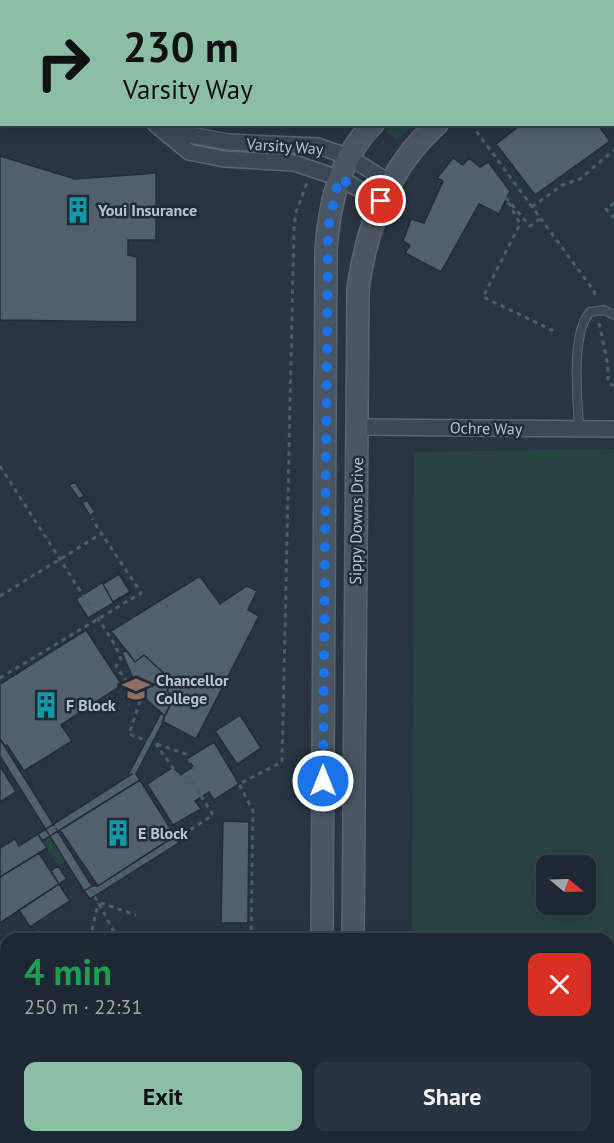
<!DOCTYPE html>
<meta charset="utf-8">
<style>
:root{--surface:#1d2832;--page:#2a343e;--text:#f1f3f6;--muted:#a0a6ac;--line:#3b444d;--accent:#8abfa5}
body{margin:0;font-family:"PT Sans",sans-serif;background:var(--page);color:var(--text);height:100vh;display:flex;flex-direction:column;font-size:22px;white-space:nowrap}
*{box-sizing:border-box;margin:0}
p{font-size:20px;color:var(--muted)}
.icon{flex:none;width:33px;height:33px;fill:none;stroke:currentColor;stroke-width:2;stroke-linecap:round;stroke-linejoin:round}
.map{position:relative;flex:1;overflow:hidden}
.drawer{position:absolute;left:0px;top:933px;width:615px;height:210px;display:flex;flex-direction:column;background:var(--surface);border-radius:18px 18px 0 0;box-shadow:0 3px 15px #0003,0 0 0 2px var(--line)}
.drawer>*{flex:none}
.guide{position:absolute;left:0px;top:0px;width:615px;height:126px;box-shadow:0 3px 15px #0003,0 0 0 2px var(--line);background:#8abfa5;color:#111;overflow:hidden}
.needle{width:39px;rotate:109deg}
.buttons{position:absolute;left:536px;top:855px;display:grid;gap:12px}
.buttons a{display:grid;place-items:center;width:60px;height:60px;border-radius:12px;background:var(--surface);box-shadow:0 3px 15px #0003,0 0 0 2px var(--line);font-size:30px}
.pin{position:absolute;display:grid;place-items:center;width:51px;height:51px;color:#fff;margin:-26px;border:3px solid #fff;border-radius:50%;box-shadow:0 2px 6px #0007}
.me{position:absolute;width:66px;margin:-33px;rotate:0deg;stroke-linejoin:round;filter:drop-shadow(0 0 4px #0008)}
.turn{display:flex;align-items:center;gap:21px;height:126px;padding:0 24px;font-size:27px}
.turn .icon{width:78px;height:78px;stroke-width:2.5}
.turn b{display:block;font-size:42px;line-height:51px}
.round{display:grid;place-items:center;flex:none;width:63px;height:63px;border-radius:12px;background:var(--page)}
.head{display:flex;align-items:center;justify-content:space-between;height:102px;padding:0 24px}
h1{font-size:36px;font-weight:700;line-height:45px;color:#1e9e55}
.action{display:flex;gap:12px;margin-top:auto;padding:12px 24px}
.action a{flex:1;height:69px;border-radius:12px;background:var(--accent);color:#111;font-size:24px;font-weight:700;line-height:69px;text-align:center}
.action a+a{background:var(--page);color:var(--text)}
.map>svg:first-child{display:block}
.green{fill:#294343;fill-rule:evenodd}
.building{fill:#50606d;stroke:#222f39;stroke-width:1.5}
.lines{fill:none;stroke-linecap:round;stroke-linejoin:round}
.service-casing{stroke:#59656f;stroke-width:10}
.minor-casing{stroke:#59656f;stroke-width:18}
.secondary-casing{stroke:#59656f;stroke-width:24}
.path{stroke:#475f5f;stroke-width:3;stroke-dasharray:4.5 4.5;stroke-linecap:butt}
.service{stroke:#3b4852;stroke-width:8}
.minor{stroke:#3b4852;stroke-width:15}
.secondary{stroke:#495765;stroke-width:21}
.route{stroke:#1a73e8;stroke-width:10;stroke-dasharray:0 18}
.labels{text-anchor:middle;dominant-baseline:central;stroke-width:5;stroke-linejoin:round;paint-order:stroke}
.street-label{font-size:16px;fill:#b8c2cc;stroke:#202d37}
.poi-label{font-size:16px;font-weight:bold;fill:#b8c2cc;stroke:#202d37;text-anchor:start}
</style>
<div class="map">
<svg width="614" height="1143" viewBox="0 0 614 1143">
<rect width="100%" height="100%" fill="#273642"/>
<path class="green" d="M393 124H412V125L397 141 386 131Z
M614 449V1143H411V1137H609V939H412L414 452ZM546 866H585V904H546Z
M50 836 66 861 58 867 42 841Z"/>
<path class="building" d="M522 124H607L601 129 610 141 535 195 496 144Z
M0 156 75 179 156 173V240H128V255L137 257V322L0 320Z
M453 158 463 165 469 158 480 167 488 162 510 191 499 214 479 204 441 272 405 253 410 245 403 241 411 219 424 223 443 181 437 178Z
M75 482 84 496 79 499 69 485Z
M87 500 95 512 90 516 82 503Z
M119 572 132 592 88 618 76 599Z
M119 574 130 592 113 602 103 584Z
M200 576 220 604 247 586 257 591 248 610 259 616 196 739 162 721 174 697 167 691 172 681 144 655 135 662 111 631Z
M86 630 122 685 61 725 72 741 24 771 7 745 5 746 0 739V684Z
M126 650 135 662 144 655 172 681 167 691 174 697 165 716 140 694 122 653Z
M161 713 165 716 163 722 136 774 135 772 127 777Z
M240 715 261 748 237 764 215 731Z
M0 739 92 886 84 891 0 756Z
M214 742 239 784 214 800 209 792 195 801 201 809 173 825 147 784 173 767 180 775 193 767 188 758Z
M0 766 16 792 0 802Z
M135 772 140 780 42 841 38 834Z
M140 780 175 836 98 886 60 830Z
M223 821 249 822 248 923H221Z
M38 834 47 848 0 877V848L15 839 19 846Z
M175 836 179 843 90 899 84 891 92 886H98Z
M39 853 59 884 0 923V877Z
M58 866 67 879 59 884 51 871Z
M59 884 70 901 30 927 19 910Z
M6 959V971L2 973 0 963Z
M6 971V1093L0 1097V975Z
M6 1093V1106L0 1110V1097Z
M6 1130V1137H46L36 1143H1L0 1133Z
M71 1137H82L84 1141 90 1139 93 1143H75Z
M89 1137H184L175 1143H93Z"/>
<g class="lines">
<defs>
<path id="service" d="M579 429C578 400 570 335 590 312L604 310 614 315"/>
<path id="minor" d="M62 0 63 2
M155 124 189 152 224 159 294 163 339 178 381 201
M171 135H190L228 142 318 146 349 157 390 183
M358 427 614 429"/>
<path id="secondary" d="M566 2 569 0
M322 939 326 251C329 205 339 158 373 124
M353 939 358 290C366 227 389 167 437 124
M320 1143V1137
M352 1143V1137"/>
</defs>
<use href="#service" class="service-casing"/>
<use href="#minor" class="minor-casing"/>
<use href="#secondary" class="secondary-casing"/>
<path class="path" d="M223 0 224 2
M504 2 506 0
M471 124 594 291 595 298
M614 203 606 209 614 218
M532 207 562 185 580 179 614 150
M540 219 530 226 506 198 520 224 483 297 556 332
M599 323 608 365V383L614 386
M0 466 115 645 121 659 116 666 140 701 129 734 156 744 178 775 190 778 213 815 93 893
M0 596 101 534
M0 678 141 593 92 519
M157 744 186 754 194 768 190 778
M52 829 130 780 162 717
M90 889 98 902 136 915
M99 904 118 939
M37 932 52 934 55 939
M90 939 98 903
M251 939 253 811 239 784 282 762 294 228 296 212 307 183
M0 1002 6 1012
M77 1137 81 1143
M242 1137 245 1143
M249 1143V1137"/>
<use href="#service" class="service"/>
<use href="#minor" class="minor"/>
<use href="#secondary" class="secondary"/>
</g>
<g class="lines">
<path class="route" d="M323 781 328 229 339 178 381 201"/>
</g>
<defs>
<symbol id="building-bare" viewBox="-9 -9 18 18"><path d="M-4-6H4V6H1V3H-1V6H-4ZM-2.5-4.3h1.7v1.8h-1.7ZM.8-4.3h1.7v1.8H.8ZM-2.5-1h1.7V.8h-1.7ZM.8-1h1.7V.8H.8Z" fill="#0f9aa8" stroke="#202d37" stroke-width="2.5" paint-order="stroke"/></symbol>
<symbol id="school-bare" viewBox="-9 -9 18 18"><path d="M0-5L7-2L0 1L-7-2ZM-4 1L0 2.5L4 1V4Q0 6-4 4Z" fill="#8d6e63" stroke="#202d37" stroke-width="2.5" paint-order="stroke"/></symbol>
</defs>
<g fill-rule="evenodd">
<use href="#building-bare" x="59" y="191" width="38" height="38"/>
<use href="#school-bare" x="117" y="670" width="38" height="38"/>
<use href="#building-bare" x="27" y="686" width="38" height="38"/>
<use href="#building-bare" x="99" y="814" width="38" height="38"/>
</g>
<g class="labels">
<g class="street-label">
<text transform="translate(285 146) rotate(4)">Varsity Way</text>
<text transform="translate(486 428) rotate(1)">Ochre Way</text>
<text transform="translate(356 521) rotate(-89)">Sippy Downs Drive</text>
</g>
<g class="poi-label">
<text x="98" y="210">Youi Insurance</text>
<text x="156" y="680">Chancellor<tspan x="156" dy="18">College</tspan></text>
<text x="66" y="705">F Block</text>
<text x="138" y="833">E Block</text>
</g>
</g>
</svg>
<div class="buttons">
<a><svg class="needle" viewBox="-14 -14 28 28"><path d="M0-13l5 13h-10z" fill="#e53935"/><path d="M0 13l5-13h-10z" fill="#a0a6ac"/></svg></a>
</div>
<div class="pin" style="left:381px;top:201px;background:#d93025"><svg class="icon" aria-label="arrive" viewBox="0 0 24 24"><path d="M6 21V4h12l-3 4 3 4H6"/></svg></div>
<svg class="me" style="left:323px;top:781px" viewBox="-20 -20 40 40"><circle r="17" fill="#1a73e8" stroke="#fff" stroke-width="3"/><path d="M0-11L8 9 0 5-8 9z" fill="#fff"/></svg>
<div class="guide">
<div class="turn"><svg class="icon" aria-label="right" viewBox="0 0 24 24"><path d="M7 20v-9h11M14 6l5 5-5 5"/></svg><div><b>230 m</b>Varsity Way</div></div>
</div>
<section class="drawer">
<div class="head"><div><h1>4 min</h1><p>250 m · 22:31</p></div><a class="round" style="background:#d93025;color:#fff"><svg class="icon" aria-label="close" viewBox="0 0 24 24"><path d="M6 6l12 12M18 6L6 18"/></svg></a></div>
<div class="action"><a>Exit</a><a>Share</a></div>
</section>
</div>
